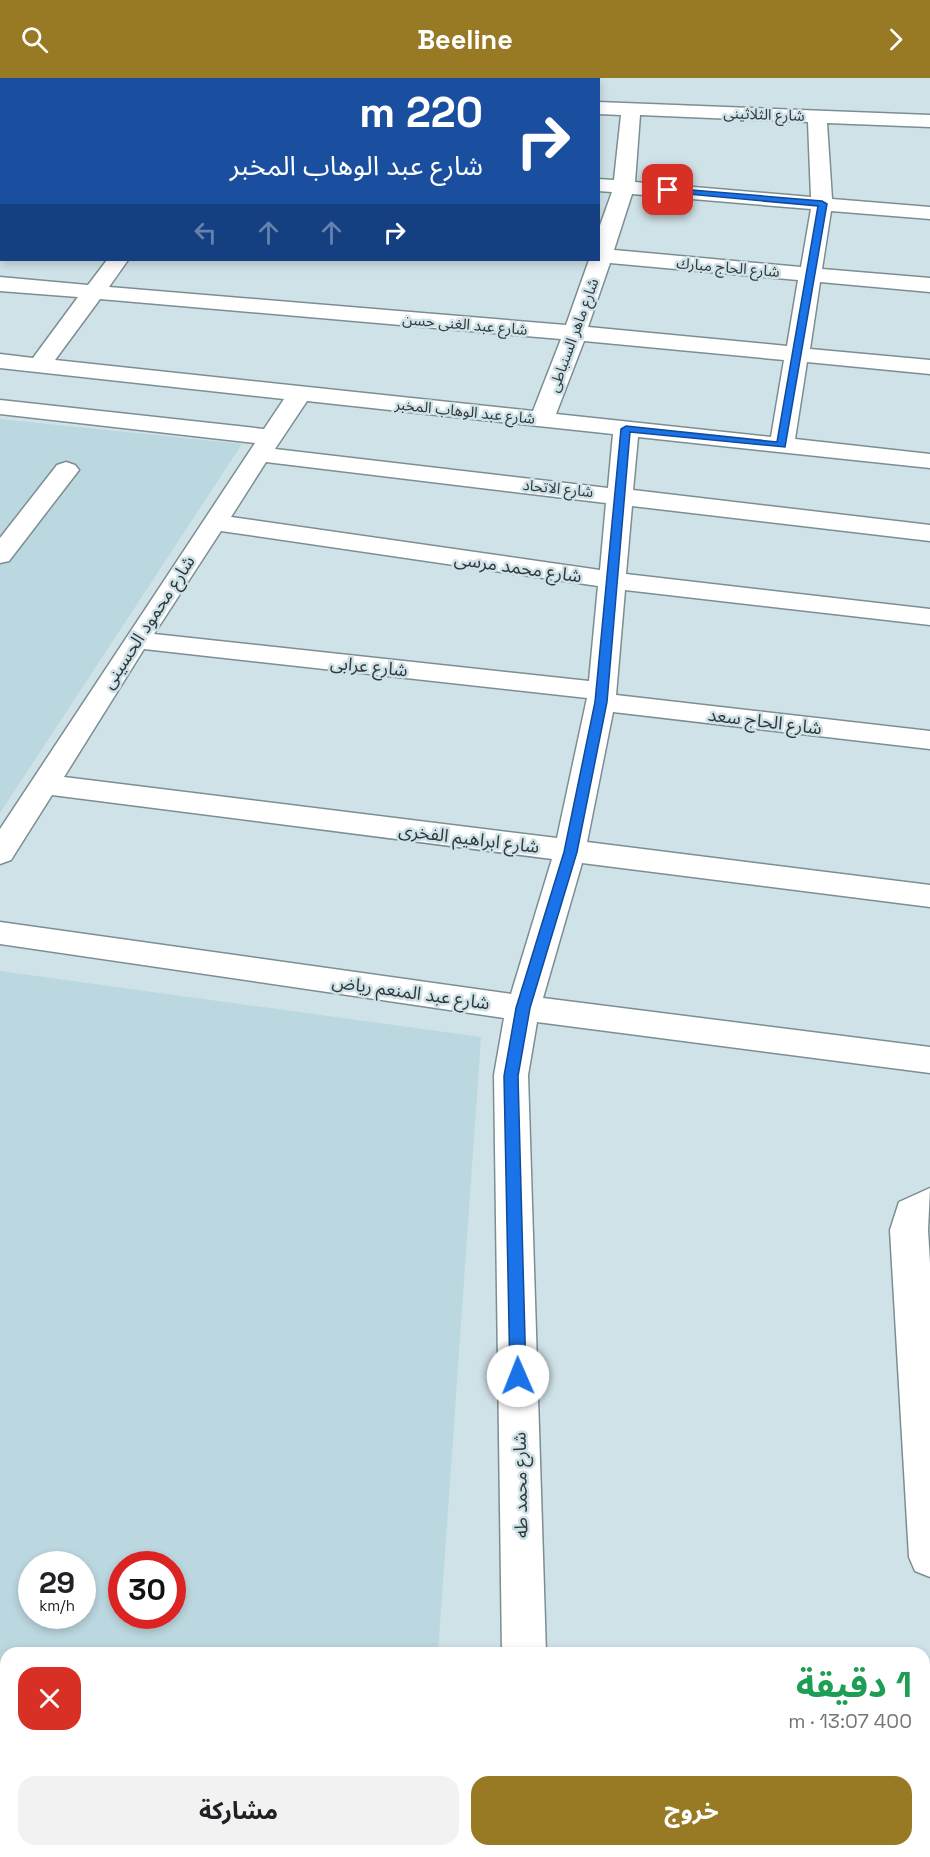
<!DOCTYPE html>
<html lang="ar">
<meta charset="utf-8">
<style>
:root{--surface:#fff;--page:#f2f2f2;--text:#202124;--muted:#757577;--accent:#977a23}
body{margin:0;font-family:"Space Grotesk","Noto Sans Arabic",sans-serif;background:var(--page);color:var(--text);direction:rtl;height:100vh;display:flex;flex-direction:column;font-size:22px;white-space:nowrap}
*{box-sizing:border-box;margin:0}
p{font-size:20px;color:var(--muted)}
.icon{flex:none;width:33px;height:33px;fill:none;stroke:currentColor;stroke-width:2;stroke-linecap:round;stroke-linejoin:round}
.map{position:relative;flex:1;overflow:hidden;direction:ltr}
.drawer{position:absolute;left:0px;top:1569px;width:930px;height:210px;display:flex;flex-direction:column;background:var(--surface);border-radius:18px 18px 0 0;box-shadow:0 3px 9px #0003;direction:rtl}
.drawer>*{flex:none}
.banner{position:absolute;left:0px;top:0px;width:600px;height:183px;box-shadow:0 3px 9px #0003;direction:rtl;background:#1a4fa0;color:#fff;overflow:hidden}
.speed{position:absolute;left:18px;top:1473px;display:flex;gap:12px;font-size:30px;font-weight:700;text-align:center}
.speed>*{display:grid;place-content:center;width:78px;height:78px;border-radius:50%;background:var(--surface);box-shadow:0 3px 9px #0003;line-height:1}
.speed small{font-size:15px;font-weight:400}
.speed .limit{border:9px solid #d22;background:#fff;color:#111}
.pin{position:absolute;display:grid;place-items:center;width:51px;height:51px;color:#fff;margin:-26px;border-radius:12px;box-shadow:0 3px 9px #0006}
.me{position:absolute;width:66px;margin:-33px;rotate:359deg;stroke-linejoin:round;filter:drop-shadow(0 0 4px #0008)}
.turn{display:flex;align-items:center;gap:21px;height:126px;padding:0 18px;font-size:27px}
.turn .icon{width:78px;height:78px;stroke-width:2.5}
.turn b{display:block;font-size:42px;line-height:51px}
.lanes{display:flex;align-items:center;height:57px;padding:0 18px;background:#0003;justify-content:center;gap:30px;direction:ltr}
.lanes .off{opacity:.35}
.round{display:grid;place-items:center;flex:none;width:63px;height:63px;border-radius:18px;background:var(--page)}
.overview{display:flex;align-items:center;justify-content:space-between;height:102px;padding:0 18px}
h1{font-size:36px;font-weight:700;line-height:45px;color:#1e9e55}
.cta{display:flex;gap:12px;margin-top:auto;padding:12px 18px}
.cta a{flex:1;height:69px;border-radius:18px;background:var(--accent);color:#fff;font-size:24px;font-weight:700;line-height:69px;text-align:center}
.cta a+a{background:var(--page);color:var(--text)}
header{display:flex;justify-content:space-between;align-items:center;height:78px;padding:0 18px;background:var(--accent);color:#fff;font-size:27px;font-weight:700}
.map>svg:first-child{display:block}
.built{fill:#bbd7df;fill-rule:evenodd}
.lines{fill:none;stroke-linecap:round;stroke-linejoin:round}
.minor-casing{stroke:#7c8e92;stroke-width:3}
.minor{fill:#fff;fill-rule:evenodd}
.route{fill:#1a73e8;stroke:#114b97;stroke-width:1.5}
.labels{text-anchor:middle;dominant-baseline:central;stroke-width:5;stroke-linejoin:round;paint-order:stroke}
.far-street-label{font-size:15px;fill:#30383a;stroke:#cfe2e8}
.street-label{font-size:18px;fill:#30383a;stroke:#cfe2e8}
</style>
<header><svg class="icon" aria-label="forward" viewBox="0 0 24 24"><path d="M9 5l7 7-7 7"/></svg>Beeline<svg class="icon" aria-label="search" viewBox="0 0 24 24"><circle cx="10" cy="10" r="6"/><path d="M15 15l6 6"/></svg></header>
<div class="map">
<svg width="930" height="1779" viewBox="0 0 930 1779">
<rect width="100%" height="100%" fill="#cfe2e8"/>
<path class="built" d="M0 341 242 366 0 735Z
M0 893 481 959 438 1575H6V1773H424V1779H0ZM32 1486H82V1538H32ZM122 1486H172V1538H122Z"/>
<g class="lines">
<defs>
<path id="minor" d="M245 0H263L244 2Z
M0 10H2V22H0Z
M598 24 930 37V49L827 45 832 121 930 129V141L831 133 822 191 930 200V214L820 204 810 271 930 282V296L807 284 795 361 930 376V390L638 359 633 412 930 447V463L632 428 626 496 930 531V547L625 512 616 617 930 653V671L613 634 587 764 930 807V829L582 785 543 920 930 969V995L537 944 528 997 546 1575H502L494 997 504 940 0 866V844L511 916 552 781 52 717 11 782 0 786V751L255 365 0 336V322L264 351 284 321 0 290V276L33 280 78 219 0 213V199L88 207 107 182H128L109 209 566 247 589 182H598V153L612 114 598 113V101L614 102 621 37 598 36ZM640 37 808 44 811 119 635 104ZM632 116 811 131 801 189 614 172ZM610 185 798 202 787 268 588 249ZM100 221 561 261 533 333 55 282ZM584 263 784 282 771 359 556 336ZM307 323 613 356 608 410 275 371ZM266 384 606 425 600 492 231 439ZM221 453 598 508 589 603 154 556ZM144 571 587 620 557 760 64 699Z
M0 113H2L0 126Z
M66 384 75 387 79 392 9 483 0 485V460L57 387Z
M930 1110 928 1152 930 1185V1499L915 1493 909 1479 890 1152 899 1124Z
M924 1668 930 1669V1715L924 1714Z
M499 1773H547L546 1779H498Z"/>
</defs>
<use href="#minor" class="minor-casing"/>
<use href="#minor" class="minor"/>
</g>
<path class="route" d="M668 110 822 123 827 126 785 369 630 354 607 624 577 774 530 930 518 998 526 1298 524 1303H512L510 1298 504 998 516 930 564 774 595 624 621 351 626 348 777 364 818 128 665 114Z"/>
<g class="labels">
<g class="far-street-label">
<text transform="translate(764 36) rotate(2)">شارع الثلاثينى</text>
<text transform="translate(728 189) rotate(5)">شارع الحاج مبارك</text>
<text transform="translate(465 246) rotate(5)">شارع عبد الغنى حسن</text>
<text transform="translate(573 257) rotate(-70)">شارع ماهر السنباطى</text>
<text transform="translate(465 333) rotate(6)">شارع عبد الوهاب المخبر</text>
<text transform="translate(558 410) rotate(6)">شارع الاتحاد</text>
</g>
<g class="street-label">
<text transform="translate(518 489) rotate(8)">شارع محمد مرسى</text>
<text transform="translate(148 544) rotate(-57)">شارع محمود الحسينى</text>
<text transform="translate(369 588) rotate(6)">شارع عرابى</text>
<text transform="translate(765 643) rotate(7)">شارع الحاج سعد</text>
<text transform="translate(469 760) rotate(7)">شارع ابراهيم الفخرى</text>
<text transform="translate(411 914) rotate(8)">شارع عبد المنعم رياض</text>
<text transform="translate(520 1407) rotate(-91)">شارع محمد طه</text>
</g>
</g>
</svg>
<div class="speed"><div>29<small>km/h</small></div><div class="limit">30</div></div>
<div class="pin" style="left:668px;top:112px;background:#d93025"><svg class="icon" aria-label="arrive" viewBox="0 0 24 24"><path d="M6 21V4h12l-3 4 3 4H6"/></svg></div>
<svg class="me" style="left:518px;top:1298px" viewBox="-20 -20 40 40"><circle r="19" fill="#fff"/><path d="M0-13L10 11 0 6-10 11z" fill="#1a73e8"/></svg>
<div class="banner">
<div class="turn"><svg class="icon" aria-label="right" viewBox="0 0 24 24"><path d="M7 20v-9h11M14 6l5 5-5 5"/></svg><div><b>220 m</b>شارع عبد الوهاب المخبر</div></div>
<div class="lanes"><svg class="icon off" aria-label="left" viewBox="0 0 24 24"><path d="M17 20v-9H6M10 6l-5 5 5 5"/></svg><svg class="icon off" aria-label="ahead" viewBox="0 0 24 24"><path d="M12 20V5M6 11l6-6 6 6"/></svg><svg class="icon off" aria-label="ahead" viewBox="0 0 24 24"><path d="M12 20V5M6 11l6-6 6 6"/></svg><svg class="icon" aria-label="right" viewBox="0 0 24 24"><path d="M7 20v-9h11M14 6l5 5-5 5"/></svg></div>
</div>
<section class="drawer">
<div class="overview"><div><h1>1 دقيقة</h1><p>400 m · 13:07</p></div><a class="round" style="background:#d93025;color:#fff"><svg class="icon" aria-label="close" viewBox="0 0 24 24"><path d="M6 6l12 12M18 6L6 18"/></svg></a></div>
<div class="cta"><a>خروج</a><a>مشاركة</a></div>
</section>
</div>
